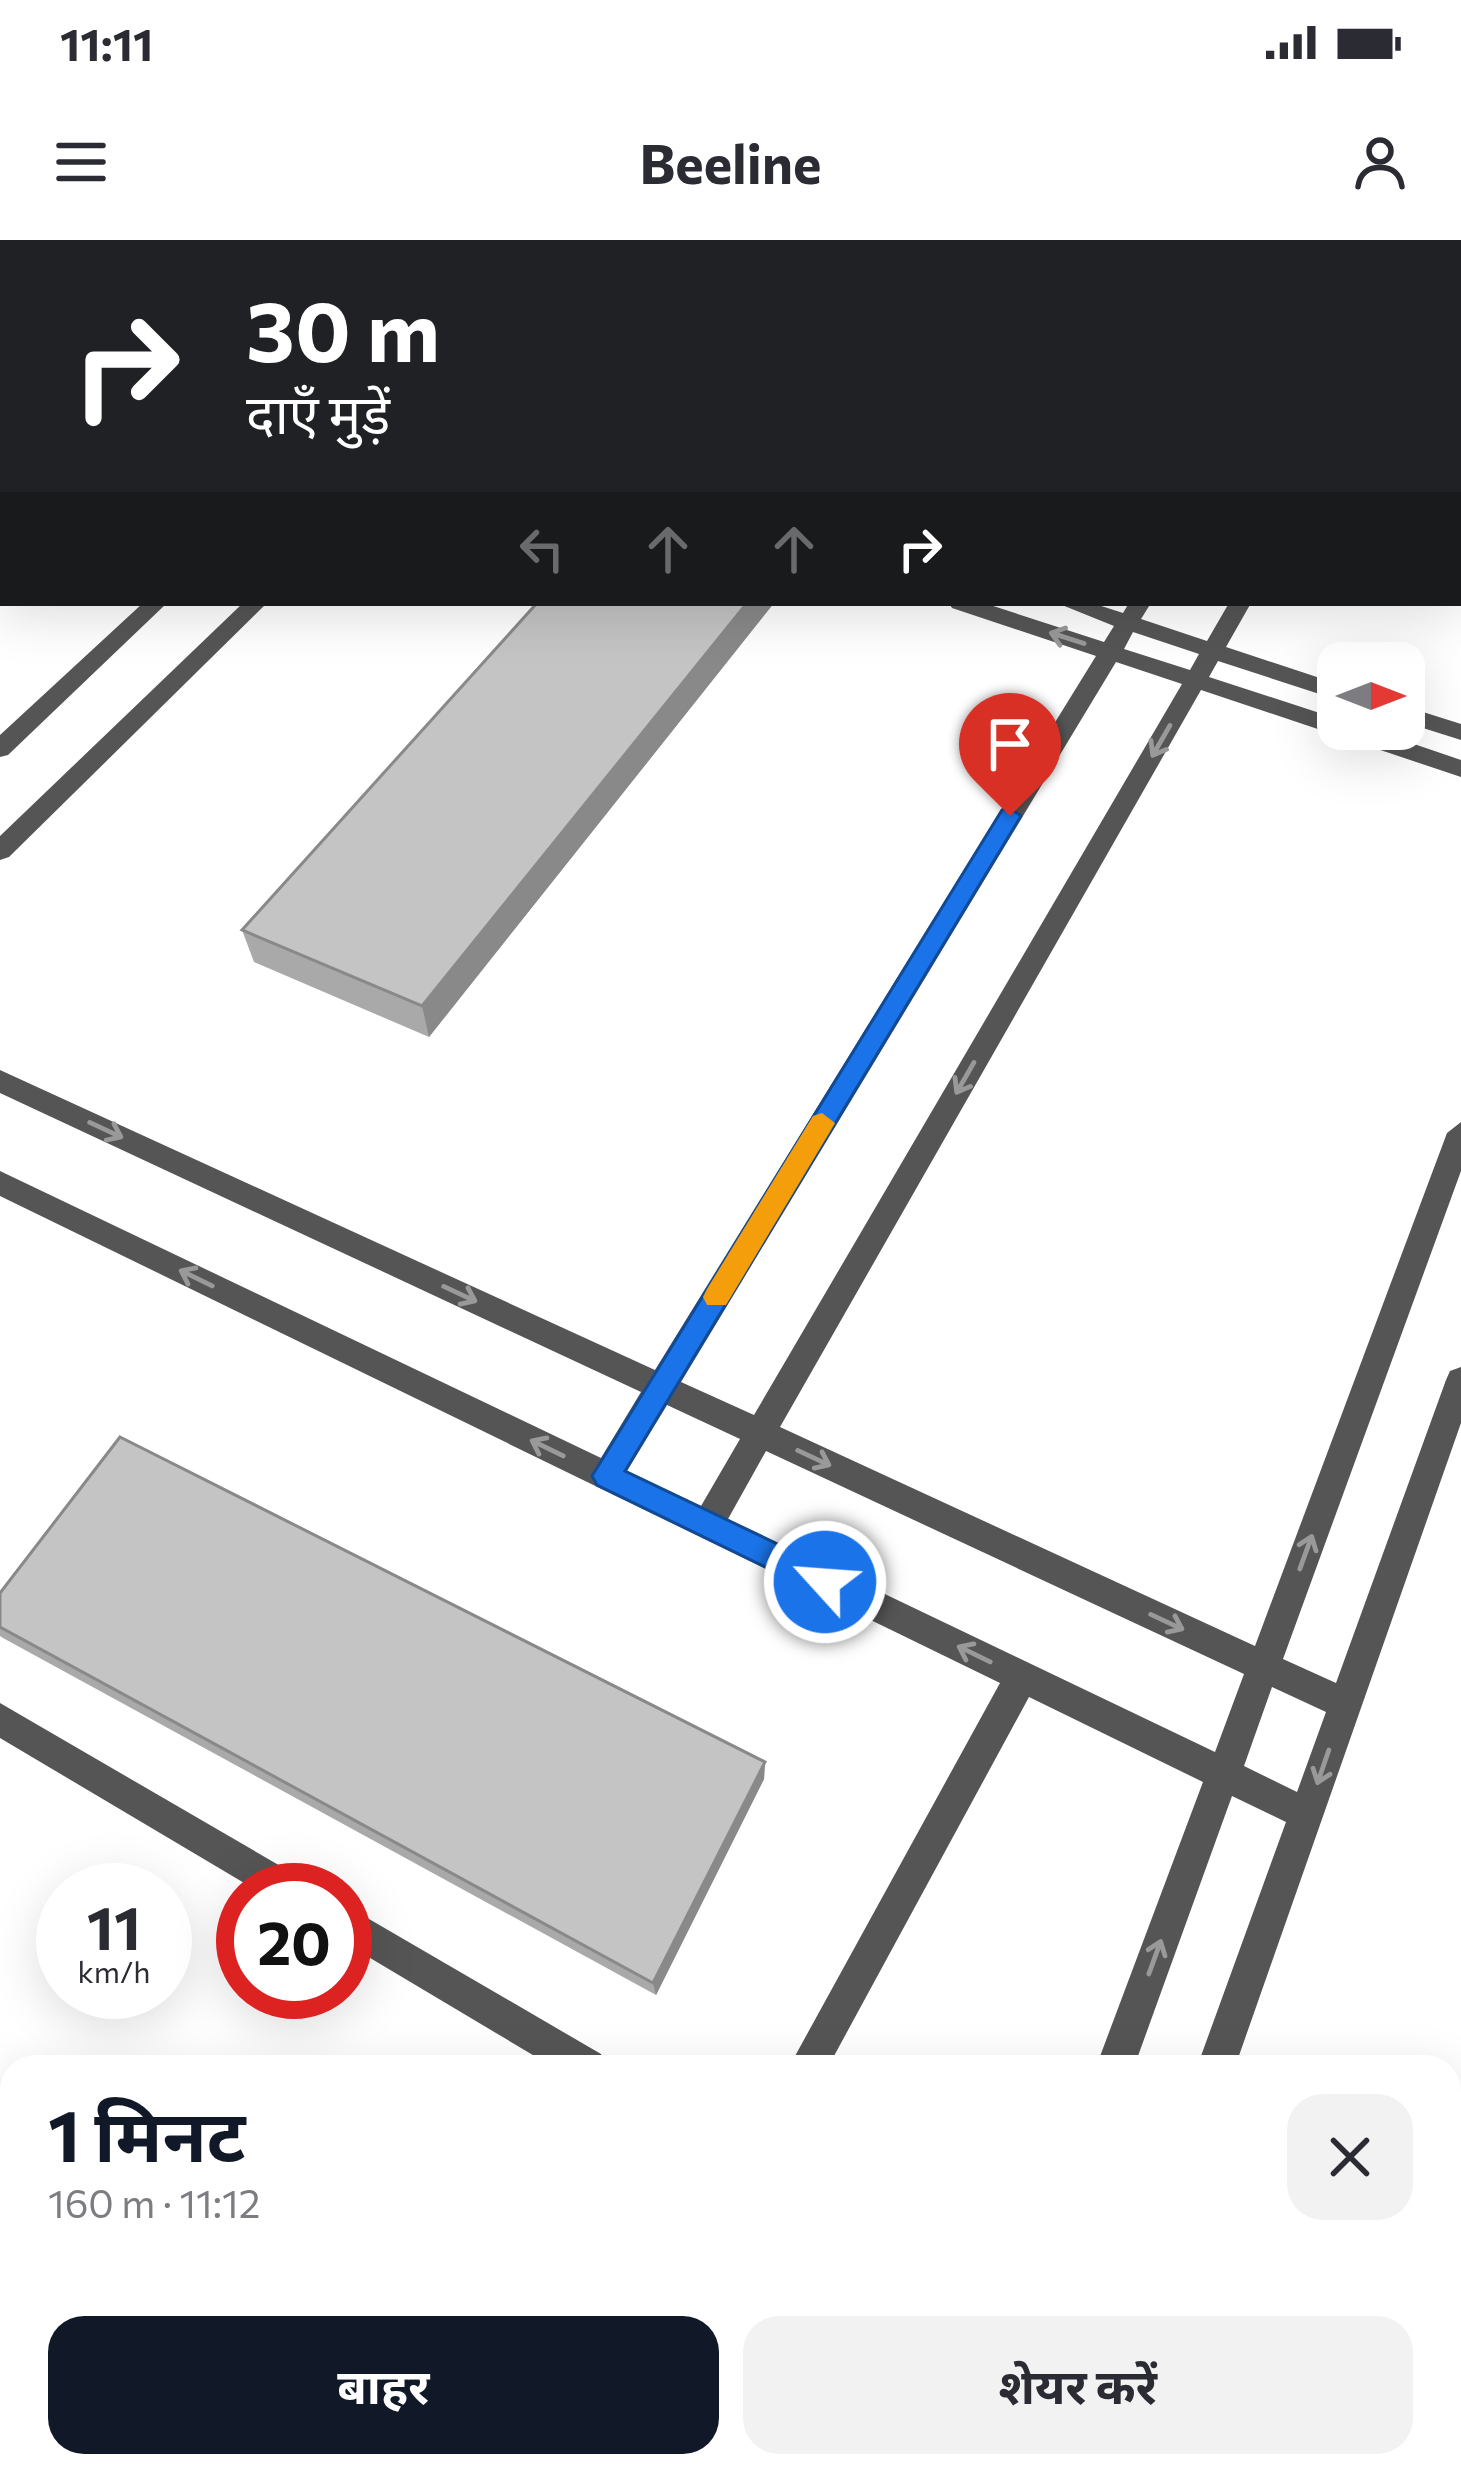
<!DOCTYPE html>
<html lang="hi">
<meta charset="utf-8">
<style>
:root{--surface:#fff;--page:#f2f2f3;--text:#2b2b33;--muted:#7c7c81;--accent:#111827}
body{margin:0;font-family:Commissioner,"Noto Sans Devanagari",sans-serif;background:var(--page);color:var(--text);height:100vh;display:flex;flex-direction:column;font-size:45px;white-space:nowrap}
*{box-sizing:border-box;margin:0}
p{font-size:39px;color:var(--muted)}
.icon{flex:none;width:66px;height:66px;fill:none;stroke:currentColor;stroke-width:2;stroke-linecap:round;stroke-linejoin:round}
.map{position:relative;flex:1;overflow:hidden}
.sheet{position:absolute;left:0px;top:1815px;width:1461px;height:423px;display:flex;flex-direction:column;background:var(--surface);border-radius:36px 36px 0 0;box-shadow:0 12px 48px #0002}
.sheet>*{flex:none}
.top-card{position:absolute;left:0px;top:0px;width:1461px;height:366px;box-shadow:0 12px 48px #0002;background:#202124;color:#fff;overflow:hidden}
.needle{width:78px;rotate:90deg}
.controls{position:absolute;left:1317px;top:402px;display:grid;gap:24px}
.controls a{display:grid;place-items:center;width:108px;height:108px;border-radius:24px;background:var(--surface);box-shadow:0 12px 48px #0002;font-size:60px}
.speed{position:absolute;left:36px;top:1623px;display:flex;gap:24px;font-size:60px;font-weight:700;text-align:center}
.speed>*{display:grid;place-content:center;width:156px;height:156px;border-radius:50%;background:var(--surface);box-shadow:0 12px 48px #0002;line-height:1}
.speed small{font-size:30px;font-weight:400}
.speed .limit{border:18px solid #d22;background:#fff;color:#111}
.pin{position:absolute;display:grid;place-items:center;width:102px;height:102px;color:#fff;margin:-123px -51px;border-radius:50% 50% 50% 0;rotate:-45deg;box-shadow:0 0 12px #0007}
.pin .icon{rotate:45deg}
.me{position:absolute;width:132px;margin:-66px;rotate:296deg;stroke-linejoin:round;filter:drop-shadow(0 0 9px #0008)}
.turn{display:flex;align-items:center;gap:42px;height:252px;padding:0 48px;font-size:54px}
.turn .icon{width:156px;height:156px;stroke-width:2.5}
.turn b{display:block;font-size:84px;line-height:102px}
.lanes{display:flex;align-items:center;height:114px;padding:0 48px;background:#0003;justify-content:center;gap:60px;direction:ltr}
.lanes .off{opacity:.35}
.round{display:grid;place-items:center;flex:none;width:126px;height:126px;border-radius:36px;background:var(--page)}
.head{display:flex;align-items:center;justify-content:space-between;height:204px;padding:0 48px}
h1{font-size:72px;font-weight:700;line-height:90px;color:var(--accent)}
.button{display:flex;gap:24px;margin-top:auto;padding:24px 48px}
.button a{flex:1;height:138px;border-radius:36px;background:var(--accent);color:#fff;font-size:48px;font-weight:700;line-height:138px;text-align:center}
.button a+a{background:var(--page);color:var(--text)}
.status{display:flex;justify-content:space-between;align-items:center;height:84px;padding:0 60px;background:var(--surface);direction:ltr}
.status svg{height:33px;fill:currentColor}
header{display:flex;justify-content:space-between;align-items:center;height:156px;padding:0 48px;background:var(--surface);font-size:54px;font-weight:700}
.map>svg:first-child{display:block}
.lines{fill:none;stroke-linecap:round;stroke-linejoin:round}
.minor{fill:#555;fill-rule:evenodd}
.wall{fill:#a9a9a9}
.shaded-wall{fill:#898989}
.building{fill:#c4c4c4;stroke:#898989;stroke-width:3}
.oneway{stroke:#999}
.route{fill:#1a73e8;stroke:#114b97;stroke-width:3}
.slow{fill:#f59e0b}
</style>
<div class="status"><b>11:11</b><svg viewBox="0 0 49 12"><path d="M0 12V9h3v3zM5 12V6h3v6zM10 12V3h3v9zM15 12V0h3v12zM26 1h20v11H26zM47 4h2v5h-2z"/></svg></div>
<header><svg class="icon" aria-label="menu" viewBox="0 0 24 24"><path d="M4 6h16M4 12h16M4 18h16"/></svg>Beeline<svg class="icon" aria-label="person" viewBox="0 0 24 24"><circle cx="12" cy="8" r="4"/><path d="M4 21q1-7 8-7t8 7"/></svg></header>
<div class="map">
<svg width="1461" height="2237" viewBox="0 0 1461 2237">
<rect width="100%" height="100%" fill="#fff"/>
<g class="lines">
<path class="minor" d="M385 0H411L413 3H387Z
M509 0H536L538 3H511Z
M1441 0H1459L1458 4Z
M0 5 3 6V18L0 17Z
M0 43 3 44V56L0 55Z
M3 108V121L0 122V109Z
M3 149V163L0 164V150Z
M143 363H167L8 515 0 517V495Z
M243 363H267L9 617 0 620V596Z
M949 363H984L1104 402 1114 386 1057 363H1092L1123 373 1129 363H1151L1141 379 1207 401 1229 363H1251L1226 407 1338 444V460L1218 421 1209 437 1338 479V489H1370L1461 520V537L1201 450 780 1187 1255 1406 1447 893 1461 882V931L1283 1419 1336 1443 1446 1140 1450 1131 1461 1127V1183L1235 1827H1197L1286 1582 1232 1556 1134 1827H1096L1203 1542 1029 1457 828 1827H789L1000 1443 0 956V931L601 1218 641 1152 0 853V830L655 1130 1096 416 952 368ZM1133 392 1199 414 1190 430 1124 409ZM1116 422 1182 444 754 1175 681 1142ZM667 1165 740 1199 701 1266 627 1231ZM766 1211 1244 1434 1215 1512 728 1279ZM1272 1447 1326 1472 1297 1552 1244 1526Z
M1404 466 1461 484V500L1404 482Z
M0 1463 301 1638 307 1650H256L0 1498Z
M345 1665 601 1814 607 1827H553L345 1703Z
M12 1891V1929L0 1930V1892Z
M1461 1923V1961L1449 1962V1924Z
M1461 1994V2032L1449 2033V1995Z
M12 2066V2106L0 2107V2067Z
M12 2150V2190L0 2191V2151Z
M53 2226H95L93 2237H51Z"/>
</g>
<path class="wall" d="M537 363H774L429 797 254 722 242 690Z
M0 1353 765 1522 764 1539 656 1755 3 1398 0 1396Z"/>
<path class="shaded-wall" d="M747 363H774L429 797 422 766Z
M765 1522 764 1539 656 1755 653 1743Z"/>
<path class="building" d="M537 363H747L422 766 242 690Z
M120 1197 765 1522 653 1743 0 1387V1353Z"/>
<defs><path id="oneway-shaft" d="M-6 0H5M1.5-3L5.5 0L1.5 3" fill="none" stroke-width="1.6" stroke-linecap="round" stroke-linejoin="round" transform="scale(3)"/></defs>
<g class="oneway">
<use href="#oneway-shaft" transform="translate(1067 398) rotate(-162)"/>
<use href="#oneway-shaft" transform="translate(1161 501) rotate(120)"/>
<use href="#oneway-shaft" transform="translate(965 838) rotate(120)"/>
<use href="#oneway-shaft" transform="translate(106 890) rotate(25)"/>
<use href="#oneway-shaft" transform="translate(196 1038) rotate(-154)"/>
<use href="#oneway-shaft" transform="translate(460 1054) rotate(25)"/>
<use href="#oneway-shaft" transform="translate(547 1208) rotate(-154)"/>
<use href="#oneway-shaft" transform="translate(814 1218) rotate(25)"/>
<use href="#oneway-shaft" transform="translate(1306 1312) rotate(-70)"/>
<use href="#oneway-shaft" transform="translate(1167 1382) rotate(25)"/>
<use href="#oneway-shaft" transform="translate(974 1414) rotate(-154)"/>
<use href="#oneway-shaft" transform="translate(1323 1527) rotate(109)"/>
<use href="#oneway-shaft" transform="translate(1155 1717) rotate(-70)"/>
</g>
<path class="route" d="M1010 568 1021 576 625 1231 836 1332 840 1342 836 1352 825 1356 597 1245 592 1236 1002 570Z"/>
<path class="slow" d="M822 873 835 883 831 890 726 1065H707L703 1057 707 1049 813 876Z"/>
</svg>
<div class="controls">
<a><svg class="needle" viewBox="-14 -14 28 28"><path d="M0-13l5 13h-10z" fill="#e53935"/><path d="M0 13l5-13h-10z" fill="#7c7c81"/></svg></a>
</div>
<div class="speed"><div>11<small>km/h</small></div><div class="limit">20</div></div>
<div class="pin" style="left:1010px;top:576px;background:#d93025"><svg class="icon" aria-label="arrive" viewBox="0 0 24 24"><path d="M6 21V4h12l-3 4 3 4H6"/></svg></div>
<svg class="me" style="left:825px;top:1342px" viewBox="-20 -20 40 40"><circle r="17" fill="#1a73e8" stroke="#fff" stroke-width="3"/><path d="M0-11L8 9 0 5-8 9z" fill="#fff"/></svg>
<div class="top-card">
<div class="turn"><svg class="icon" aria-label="right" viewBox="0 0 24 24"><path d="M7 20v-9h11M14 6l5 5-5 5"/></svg><div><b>30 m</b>दाएँ मुड़ें</div></div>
<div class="lanes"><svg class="icon off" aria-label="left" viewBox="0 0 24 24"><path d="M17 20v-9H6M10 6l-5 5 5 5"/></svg><svg class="icon off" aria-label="ahead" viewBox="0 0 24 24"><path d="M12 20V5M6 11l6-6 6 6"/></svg><svg class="icon off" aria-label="ahead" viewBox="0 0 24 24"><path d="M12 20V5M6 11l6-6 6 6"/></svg><svg class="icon" aria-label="right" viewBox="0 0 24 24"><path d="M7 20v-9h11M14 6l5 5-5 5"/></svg></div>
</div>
<section class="sheet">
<div class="head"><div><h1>1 मिनट</h1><p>160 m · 11:12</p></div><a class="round"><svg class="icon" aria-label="close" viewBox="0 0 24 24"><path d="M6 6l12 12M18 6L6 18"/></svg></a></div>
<div class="button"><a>बाहर</a><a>शेयर करें</a></div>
</section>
</div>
